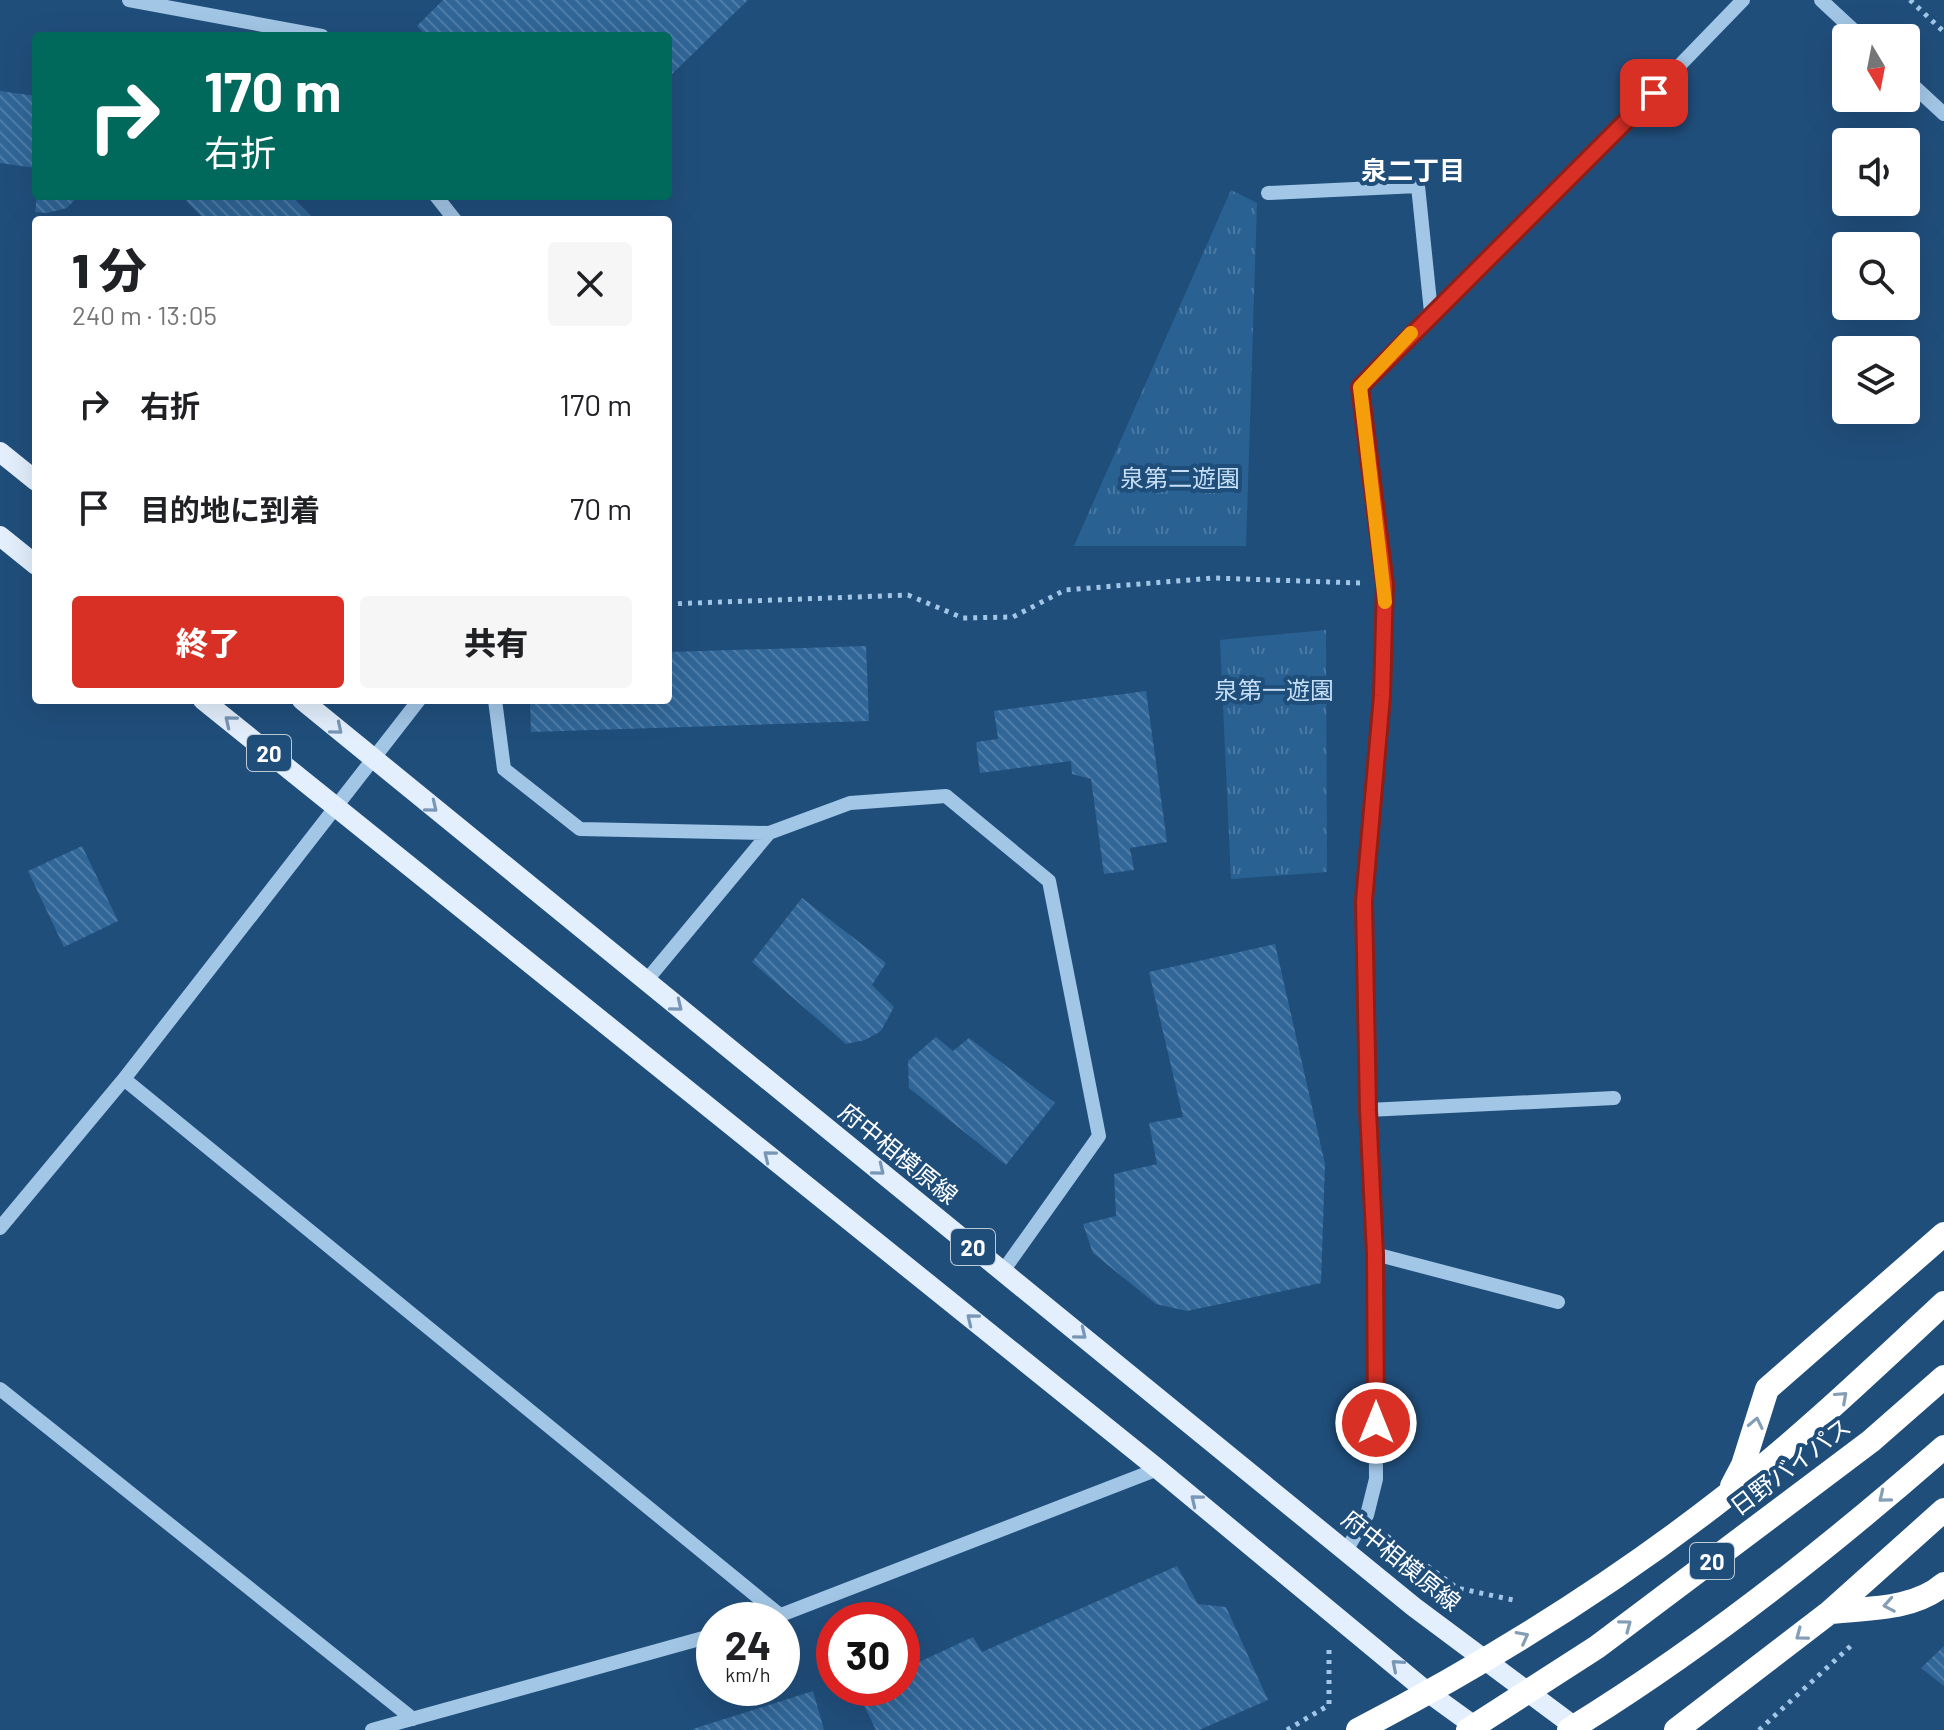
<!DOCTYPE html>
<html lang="ja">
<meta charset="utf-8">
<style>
:root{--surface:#fff;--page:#f6f6f6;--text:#202124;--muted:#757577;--accent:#d93025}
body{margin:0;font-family:Barlow,"Noto Sans JP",sans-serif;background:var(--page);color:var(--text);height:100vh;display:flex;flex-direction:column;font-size:30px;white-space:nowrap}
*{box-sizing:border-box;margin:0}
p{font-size:26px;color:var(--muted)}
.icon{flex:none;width:44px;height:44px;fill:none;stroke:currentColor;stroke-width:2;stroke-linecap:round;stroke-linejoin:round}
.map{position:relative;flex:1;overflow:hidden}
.side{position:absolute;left:32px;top:216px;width:640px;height:488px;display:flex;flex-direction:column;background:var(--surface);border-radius:8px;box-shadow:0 8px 32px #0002}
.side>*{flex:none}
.hud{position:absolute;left:32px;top:32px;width:640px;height:168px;border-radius:8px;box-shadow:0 8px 32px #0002;background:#00695c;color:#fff;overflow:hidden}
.needle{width:52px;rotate:170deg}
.buttons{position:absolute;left:1832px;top:24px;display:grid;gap:16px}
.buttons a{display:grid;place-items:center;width:88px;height:88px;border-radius:8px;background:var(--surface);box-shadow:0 8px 32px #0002;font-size:40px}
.speed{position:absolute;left:696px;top:1602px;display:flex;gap:16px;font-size:40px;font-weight:700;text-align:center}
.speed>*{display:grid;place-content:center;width:104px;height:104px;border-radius:50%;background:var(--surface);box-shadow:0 8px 32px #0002;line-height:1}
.speed small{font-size:20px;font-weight:400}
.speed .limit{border:12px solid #d22;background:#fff;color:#111}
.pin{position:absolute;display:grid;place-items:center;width:68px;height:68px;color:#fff;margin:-34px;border-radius:16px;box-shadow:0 4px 12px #0006}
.me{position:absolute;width:88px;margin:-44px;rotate:0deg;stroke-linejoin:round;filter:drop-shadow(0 0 6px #0008)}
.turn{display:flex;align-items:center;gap:28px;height:168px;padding:0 40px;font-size:36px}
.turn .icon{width:104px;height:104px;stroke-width:2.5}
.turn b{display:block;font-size:56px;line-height:68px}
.round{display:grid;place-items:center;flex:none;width:84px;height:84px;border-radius:8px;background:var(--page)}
.headline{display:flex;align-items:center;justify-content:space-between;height:136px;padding:0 40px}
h1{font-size:48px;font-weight:800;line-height:60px}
.button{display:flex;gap:16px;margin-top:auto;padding:16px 40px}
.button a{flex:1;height:92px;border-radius:8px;background:var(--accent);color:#fff;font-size:32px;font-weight:800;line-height:92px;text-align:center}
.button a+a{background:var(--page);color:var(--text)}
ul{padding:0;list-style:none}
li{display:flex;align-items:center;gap:24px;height:104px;padding:0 40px}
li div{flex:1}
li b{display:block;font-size:30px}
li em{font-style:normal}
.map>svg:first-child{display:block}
.grass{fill:url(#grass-tufts)}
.building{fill:url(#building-back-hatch)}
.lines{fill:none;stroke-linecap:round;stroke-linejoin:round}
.path{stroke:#a2c6e6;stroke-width:5;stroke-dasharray:4 6;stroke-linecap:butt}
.minor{stroke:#a2c6e6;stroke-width:14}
.major{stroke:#e3effd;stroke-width:20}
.highway{stroke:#fff;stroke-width:24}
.oneway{stroke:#7896b6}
.oneway2{stroke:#849eb6}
.route-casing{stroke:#8d1f18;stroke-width:20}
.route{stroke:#d93025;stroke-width:14}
.slow{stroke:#f59e0b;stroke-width:14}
.labels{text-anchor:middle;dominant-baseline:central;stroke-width:8;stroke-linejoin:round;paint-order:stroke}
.shield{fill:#204e7b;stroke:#bccad7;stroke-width:2}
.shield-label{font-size:22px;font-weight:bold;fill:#fff}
.park-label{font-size:24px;fill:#c5def5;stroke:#204e7b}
.street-label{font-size:24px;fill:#fff;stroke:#204e7b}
.neighbourhood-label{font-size:26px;font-weight:bold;fill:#fff;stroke:#204e7b}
</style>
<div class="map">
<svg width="1944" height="1730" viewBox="0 0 1944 1730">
<defs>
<pattern id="grass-tufts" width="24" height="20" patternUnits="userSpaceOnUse" patternTransform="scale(2)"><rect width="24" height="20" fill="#2a6193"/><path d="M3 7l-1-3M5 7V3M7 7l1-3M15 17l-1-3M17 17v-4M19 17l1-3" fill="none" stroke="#4a79a3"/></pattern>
<pattern id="building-back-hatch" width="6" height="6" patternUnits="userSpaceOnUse" patternTransform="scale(2)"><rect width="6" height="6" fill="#306698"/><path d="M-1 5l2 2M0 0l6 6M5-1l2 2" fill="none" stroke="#4f7da7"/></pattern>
</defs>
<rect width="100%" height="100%" fill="#204e7b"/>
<path class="grass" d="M1231 190 1257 203 1246 546H1074Z
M1326 630 1327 872 1231 879 1220 640Z"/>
<path class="building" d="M443 0H748L668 78V36H427L417 26Z
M0 91 36 96V168L0 163Z
M37 196H78L67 208 47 213 35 212Z
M192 196H291L315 220H205L186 201Z
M866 646 869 721 531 732 530 700H668V652Z
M1146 691 1167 842 1130 848 1134 870 1104 874 1091 779 1072 774 1071 761 980 773 976 742 998 739 994 711Z
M82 846 118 921 64 947 28 871Z
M802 898 886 963 872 985 894 1007 881 1031 865 1040 846 1044 752 962Z
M1275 944 1325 1164 1321 1283 1187 1311 1156 1304 1093 1253 1083 1224 1116 1216 1114 1174 1157 1164 1149 1123 1183 1117 1149 972Z
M936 1037 953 1051 969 1038 1055 1103 1006 1165 909 1088 908 1061Z
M1177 1566 1198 1604 1226 1607 1268 1700 1199 1730H876L857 1691 902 1688V1670L973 1637 982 1652Z
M1944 1646V1686L1921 1668Z
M813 1691 824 1730H693V1729Z"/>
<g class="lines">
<path class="path" d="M1910 0 1944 32
M668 604 908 595 963 618 1013 617 1065 590 1214 578 1360 583
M1387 1536 1457 1588 1518 1601
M1287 1730 1329 1705V1649
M1759 1730 1854 1643"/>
<path class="minor" d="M129 0 322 36
M1821 0 1862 38
M1906 79 1944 114
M1268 193 1418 186 1431 312
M436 196 455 220
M495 700 504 769 580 829 769 833
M646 981 769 833 850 803 946 796 1049 881 1099 1136 1003 1271
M124 1079 781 1616
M1368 1110 1614 1098
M0 1228 124 1079 419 700
M1375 1254 1558 1302
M0 1389 413 1719
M1347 1549 1367 1515 1376 1479 1375 1254 1368 1110 1364 901 1382 696 1385 584 1360 387 1431 312 1525 225 1743 0
M768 1620 1158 1469
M372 1730 714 1635"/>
<path class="major" d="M0 452 36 481
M0 536 36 565
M203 700 1158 1469 1426 1691 1480 1730
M302 700 1414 1607 1579 1730"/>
<path class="highway" d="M1732 1486 1743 1465 1767 1389 1944 1234
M1830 1612C1868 1608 1914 1610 1944 1584
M1358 1730C1487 1663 1611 1586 1726 1496 1802 1437 1873 1369 1944 1303
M1468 1730 1597 1647 1871 1441 1944 1377
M1569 1730C1698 1651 1830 1547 1944 1447
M1676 1730 1830 1612 1944 1510"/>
</g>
<defs><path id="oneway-chevron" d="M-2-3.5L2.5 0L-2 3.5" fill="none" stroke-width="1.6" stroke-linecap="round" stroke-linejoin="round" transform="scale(2)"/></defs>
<g class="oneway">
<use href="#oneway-chevron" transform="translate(230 721) rotate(-141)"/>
<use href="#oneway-chevron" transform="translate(337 729) rotate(40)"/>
<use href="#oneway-chevron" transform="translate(432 807) rotate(39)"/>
<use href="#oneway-chevron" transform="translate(677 1006) rotate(39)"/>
<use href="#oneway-chevron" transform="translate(769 1156) rotate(-141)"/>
<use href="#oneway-chevron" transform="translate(879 1170) rotate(39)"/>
<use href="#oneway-chevron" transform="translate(972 1319) rotate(-141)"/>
<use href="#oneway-chevron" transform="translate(1081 1334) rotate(39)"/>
<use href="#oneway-chevron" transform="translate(1196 1500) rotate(-141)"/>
<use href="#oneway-chevron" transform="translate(1397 1665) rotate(-139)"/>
</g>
<g class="oneway2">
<use href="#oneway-chevron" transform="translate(1842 1397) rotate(-42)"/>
<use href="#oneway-chevron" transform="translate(1756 1423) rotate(-78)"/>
<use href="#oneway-chevron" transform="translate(1884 1497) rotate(141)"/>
<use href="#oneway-chevron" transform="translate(1889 1605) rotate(170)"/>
<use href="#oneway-chevron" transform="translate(1626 1625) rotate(-37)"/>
<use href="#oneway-chevron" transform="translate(1801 1635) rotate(143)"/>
<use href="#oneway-chevron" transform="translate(1523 1637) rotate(-28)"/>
</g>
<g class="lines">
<defs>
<path id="route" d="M1376 1423 1375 1254 1368 1110 1364 901 1382 696 1385 584 1360 387 1654 93"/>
</defs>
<use href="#route" class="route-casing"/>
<use href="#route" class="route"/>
<path class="slow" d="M1385 602 1360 387 1411 333"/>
</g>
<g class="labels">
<g class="shield">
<rect x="247" y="735" width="44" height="36" rx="6"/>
<rect x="951" y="1229" width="44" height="36" rx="6"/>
<rect x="1690" y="1543" width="44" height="36" rx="6"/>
</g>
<g class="shield-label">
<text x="269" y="753">20</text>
<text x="973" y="1247">20</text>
<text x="1712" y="1561">20</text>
</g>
<g class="park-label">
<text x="1180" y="477">泉第二遊園</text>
<text x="1274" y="689">泉第一遊園</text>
</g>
<g class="street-label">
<text transform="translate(899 1153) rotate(39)">府中相模原線</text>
<text transform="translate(1790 1466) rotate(-37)">日野バイパス</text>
<text transform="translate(1402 1560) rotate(39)">府中相模原線</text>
</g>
<g class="neighbourhood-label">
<text x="1413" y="169">泉二丁目</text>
</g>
</g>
</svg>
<div class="buttons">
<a><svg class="needle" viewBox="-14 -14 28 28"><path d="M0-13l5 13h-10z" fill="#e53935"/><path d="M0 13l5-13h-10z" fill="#757577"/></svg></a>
<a><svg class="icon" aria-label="sound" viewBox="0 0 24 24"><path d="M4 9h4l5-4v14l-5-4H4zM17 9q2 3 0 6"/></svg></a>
<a><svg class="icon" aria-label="search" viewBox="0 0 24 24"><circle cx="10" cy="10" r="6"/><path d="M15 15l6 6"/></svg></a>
<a><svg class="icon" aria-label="layers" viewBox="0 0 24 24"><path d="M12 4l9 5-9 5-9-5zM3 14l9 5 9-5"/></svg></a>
</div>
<div class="speed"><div>24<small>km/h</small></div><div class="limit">30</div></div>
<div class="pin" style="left:1654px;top:93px;background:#d93025"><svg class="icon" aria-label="arrive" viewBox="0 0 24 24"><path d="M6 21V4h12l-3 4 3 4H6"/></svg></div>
<svg class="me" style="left:1376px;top:1423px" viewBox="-20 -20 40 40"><circle r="17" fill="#d93025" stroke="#fff" stroke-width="3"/><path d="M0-11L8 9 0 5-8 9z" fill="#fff"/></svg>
<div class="hud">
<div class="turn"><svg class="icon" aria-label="right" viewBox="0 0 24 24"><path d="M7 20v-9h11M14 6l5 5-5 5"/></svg><div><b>170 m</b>右折</div></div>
</div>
<section class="side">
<div class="headline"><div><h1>1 分</h1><p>240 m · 13:05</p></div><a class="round"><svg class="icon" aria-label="close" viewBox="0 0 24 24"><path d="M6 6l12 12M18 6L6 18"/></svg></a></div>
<ul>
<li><svg class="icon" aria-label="right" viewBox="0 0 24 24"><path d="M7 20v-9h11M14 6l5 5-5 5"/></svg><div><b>右折</b></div><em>170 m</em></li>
<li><svg class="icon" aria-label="arrive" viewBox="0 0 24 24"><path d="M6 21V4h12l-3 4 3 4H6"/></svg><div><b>目的地に到着</b></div><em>70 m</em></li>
</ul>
<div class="button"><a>終了</a><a>共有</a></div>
</section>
</div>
